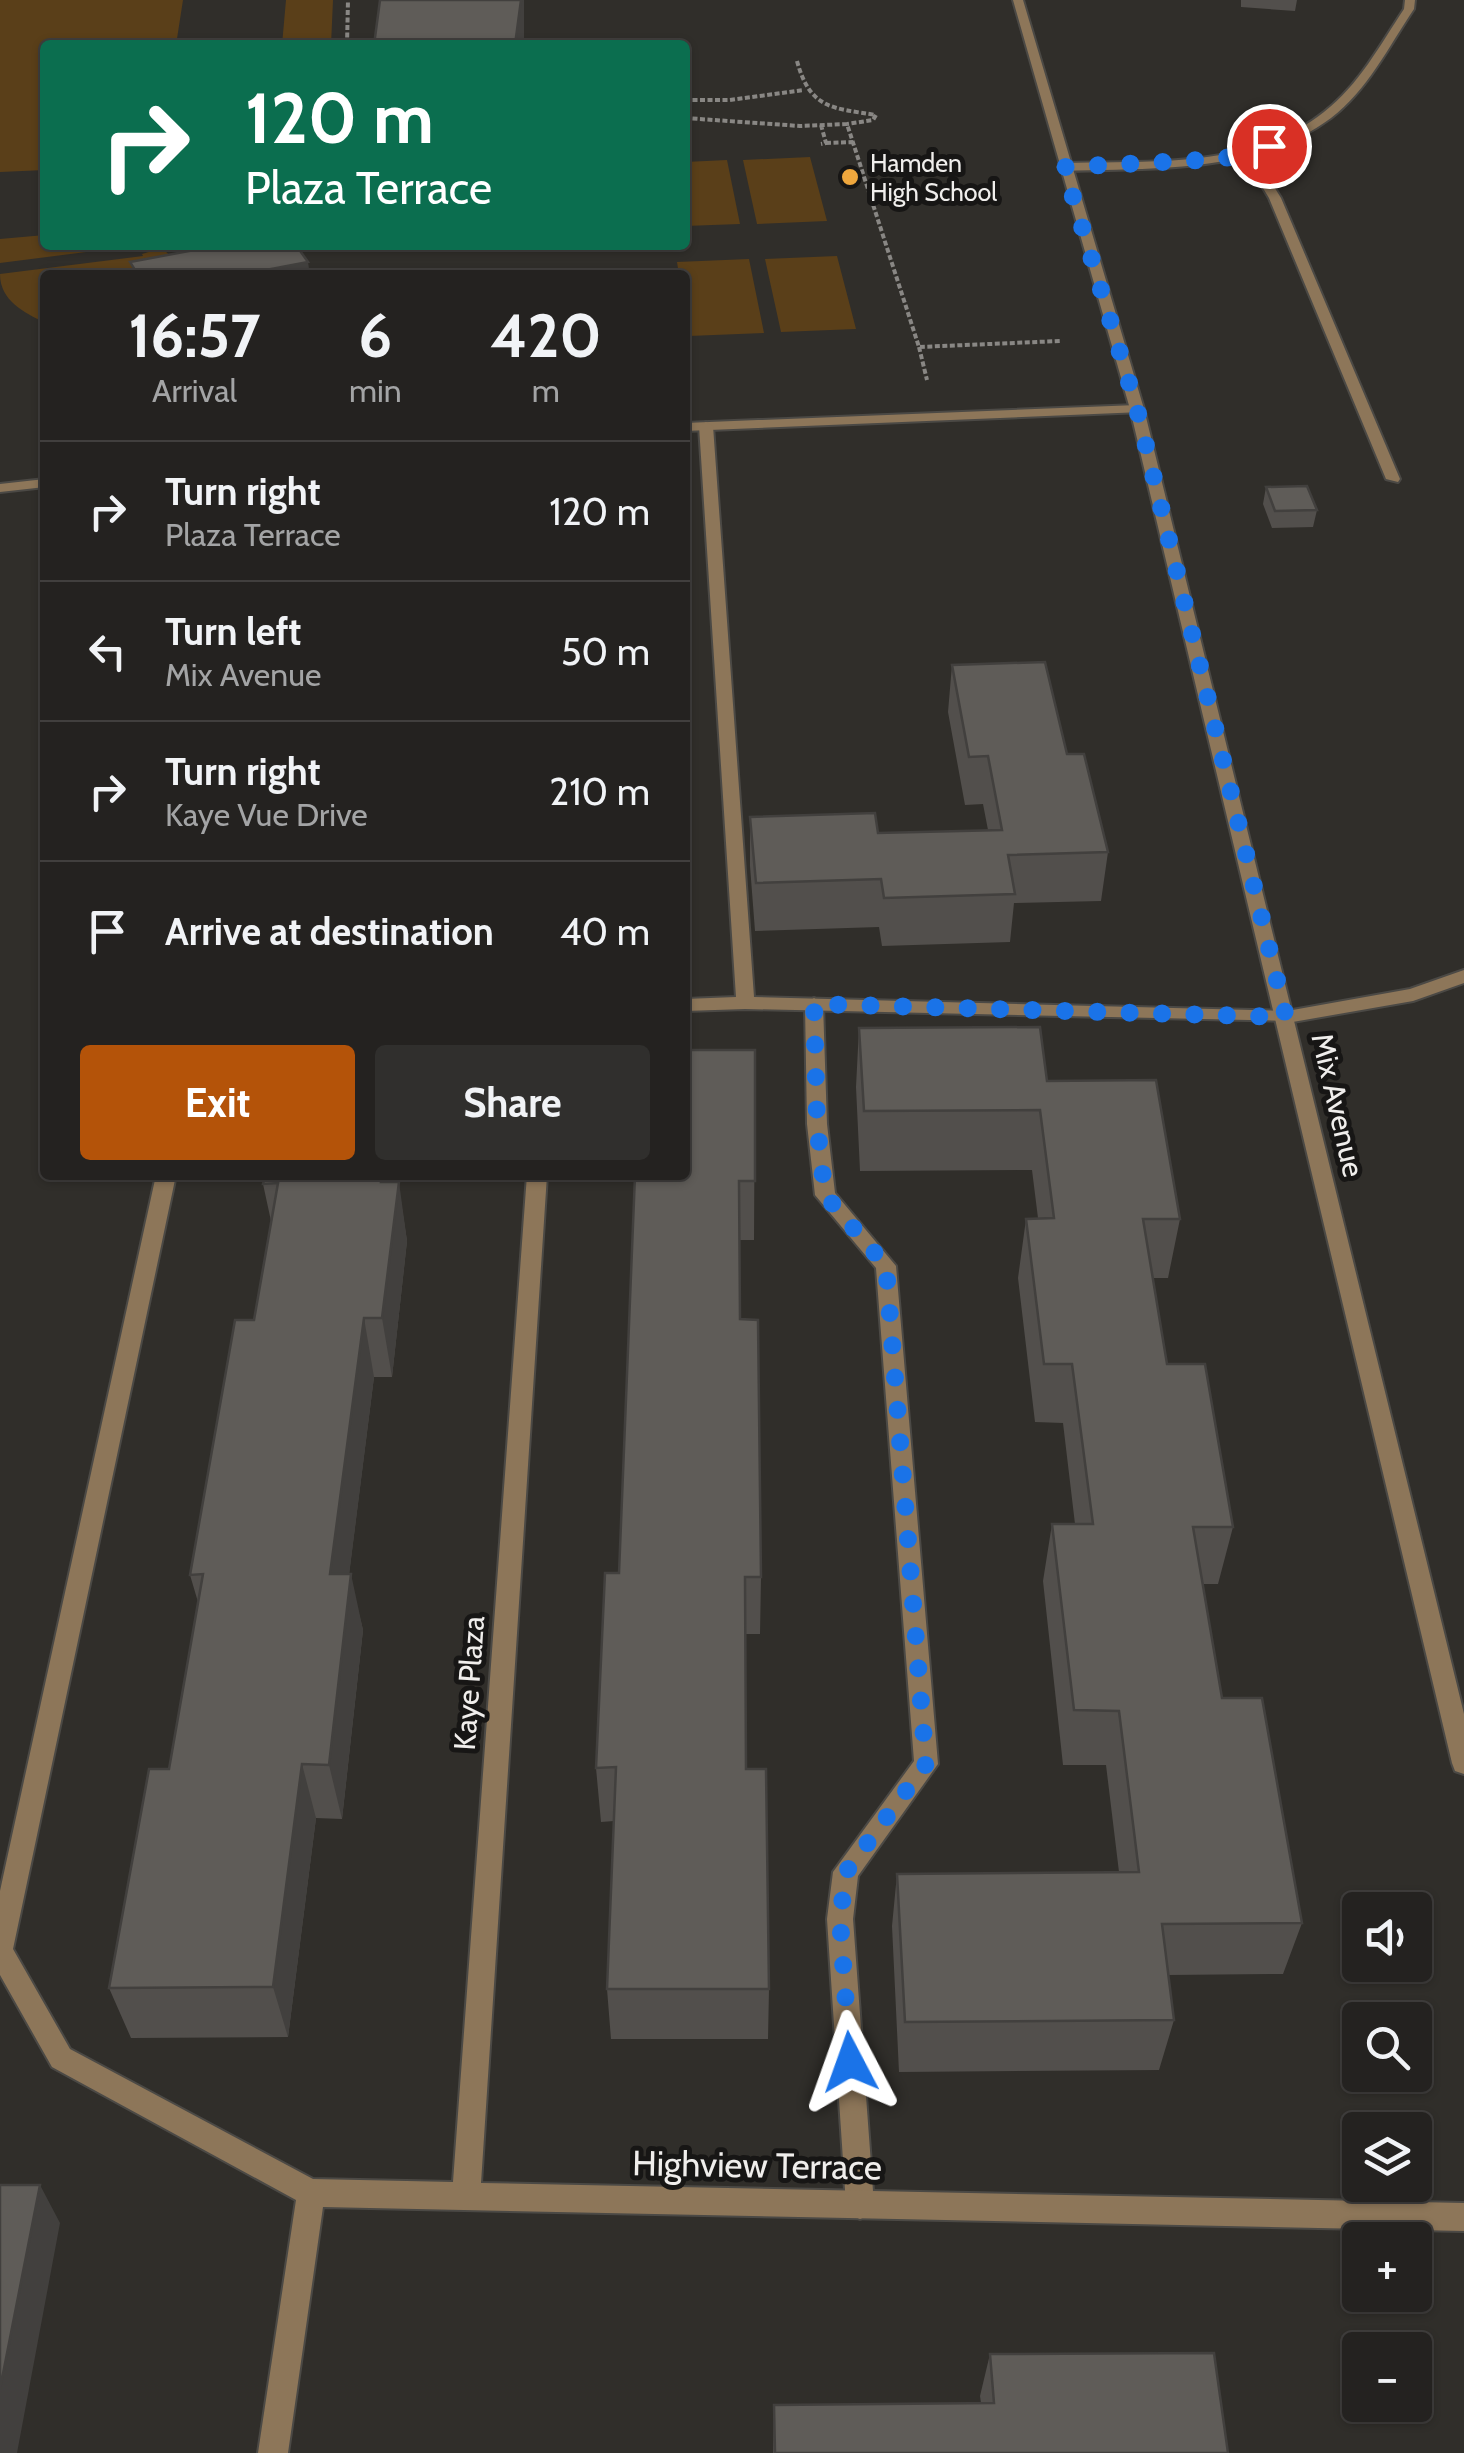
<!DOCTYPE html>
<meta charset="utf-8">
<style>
:root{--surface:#242220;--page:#302f2d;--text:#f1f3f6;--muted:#a3a4a5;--line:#413f3e;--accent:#b45309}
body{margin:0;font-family:Cabin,sans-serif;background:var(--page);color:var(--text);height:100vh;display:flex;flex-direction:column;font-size:38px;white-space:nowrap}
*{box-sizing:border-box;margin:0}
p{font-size:32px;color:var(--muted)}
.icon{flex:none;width:55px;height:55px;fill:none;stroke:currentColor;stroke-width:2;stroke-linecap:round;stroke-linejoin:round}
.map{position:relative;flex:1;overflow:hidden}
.sheet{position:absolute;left:40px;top:270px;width:650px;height:910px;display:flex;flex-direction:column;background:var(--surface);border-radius:10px;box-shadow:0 2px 8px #0004,0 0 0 2px var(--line)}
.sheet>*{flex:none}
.banner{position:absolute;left:40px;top:40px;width:650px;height:210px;border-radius:10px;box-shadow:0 2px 8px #0004,0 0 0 2px var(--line);background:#0b6e4f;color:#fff;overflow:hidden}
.buttons{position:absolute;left:1342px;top:1892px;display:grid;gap:20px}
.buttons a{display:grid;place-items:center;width:90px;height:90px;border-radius:10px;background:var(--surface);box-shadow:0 2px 8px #0004,0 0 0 2px var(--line);font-size:50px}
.pin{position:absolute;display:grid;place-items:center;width:85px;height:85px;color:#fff;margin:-42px;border:5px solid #fff;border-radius:50%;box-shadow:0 2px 10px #0007}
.me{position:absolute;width:110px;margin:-55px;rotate:356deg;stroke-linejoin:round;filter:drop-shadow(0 0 8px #0008)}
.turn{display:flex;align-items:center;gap:35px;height:210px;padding:0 40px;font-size:45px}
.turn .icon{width:130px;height:130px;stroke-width:2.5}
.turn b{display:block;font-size:70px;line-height:85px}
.eta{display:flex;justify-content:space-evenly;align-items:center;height:170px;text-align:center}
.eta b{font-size:60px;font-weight:700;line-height:70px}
.button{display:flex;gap:20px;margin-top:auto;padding:20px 40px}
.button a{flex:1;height:115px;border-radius:10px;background:var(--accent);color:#fff;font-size:40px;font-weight:700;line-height:115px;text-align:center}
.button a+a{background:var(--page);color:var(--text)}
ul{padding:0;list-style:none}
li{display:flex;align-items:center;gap:30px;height:140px;padding:0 40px;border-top:2px solid var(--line)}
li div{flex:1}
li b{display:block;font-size:38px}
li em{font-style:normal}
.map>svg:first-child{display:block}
.green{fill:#5a3f19}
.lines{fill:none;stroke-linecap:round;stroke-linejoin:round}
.service-casing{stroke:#4b4945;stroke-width:4}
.minor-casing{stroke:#4b4945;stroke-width:4}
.tertiary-casing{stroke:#4b4945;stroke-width:4}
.path{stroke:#898784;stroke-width:4;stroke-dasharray:5 2.5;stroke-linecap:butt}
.service{fill:#8d7659;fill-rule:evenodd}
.minor{fill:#8d7659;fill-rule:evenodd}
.tertiary{fill:#8d7659;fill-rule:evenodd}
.wall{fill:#524f4c}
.shaded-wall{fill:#42403e}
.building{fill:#5f5c58;stroke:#42403e;stroke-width:2.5}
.route{stroke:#1a73e8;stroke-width:18;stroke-dasharray:0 32.4}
.poi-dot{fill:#efa73d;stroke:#171615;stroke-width:4}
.labels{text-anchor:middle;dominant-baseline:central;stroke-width:10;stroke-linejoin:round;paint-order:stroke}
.far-poi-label{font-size:25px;fill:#f0eeec;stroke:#171615;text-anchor:start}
.street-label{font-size:30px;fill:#f0eeec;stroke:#171615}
.near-street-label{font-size:35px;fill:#f0eeec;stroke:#171615}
</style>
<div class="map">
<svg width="1464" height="2453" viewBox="0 0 1464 2453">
<rect width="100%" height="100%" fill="#302e2a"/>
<path class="green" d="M0 0H183L176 45H45V170L0 172Z
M286 0H333L331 45H282Z
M810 157 827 221 757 224 743 160Z
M727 160 740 224 685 226V162Z
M45 235V245H141L0 263V239Z
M162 248 181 266 147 275H45V323C24 312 0 301 0 274L143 256 142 254Z
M837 256 856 329 781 332 765 259Z
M749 259 764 333 689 336 685 275H679L677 262Z"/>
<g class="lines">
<defs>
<path id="service" d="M1245 153H1253L1281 198 1400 479 1398 482 1386 479 1269 198 1243 155Z
M1137 405 1144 409 1142 412 685 431V423Z
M45 479V487L0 492V484Z
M1464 970V983L1413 1001 1287 1023 1278 1017 1287 1011 1410 989Z
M814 998 823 1004 827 1124 835 1193 896 1266 938 1764 858 1876 853 1919 874 2205 870 2215 860 2219 850 2215 846 2205 827 1919 833 1872 914 1761 876 1268 815 1195 807 1124 805 1004Z"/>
<path id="minor" d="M1405 0H1415L1414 9C1389 46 1367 91 1331 118 1256 174 1153 168 1064 171L1058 167 1064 163C1150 161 1253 169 1324 112 1359 85 1380 45 1404 9Z
M706 422 713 426 754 997 1287 1011 1293 1013 1296 1017 1293 1021 745 1009 685 1011V999L736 997 699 426Z
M156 1175H176L13 1949 70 2049 313 2179 453 2182 527 1175H547L481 2183 1464 2203V2231L323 2207 288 2453H258L296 2200 52 2067 0 1975V1891Z"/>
<path id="tertiary" d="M1013 0H1023L1144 409 1464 1714V1774L1455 1771 1452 1763 1130 409Z"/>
</defs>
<use href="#service" class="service-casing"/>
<use href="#minor" class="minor-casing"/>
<use href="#tertiary" class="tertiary-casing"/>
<path class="path" d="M347 45 348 0
M797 61C810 109 832 108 876 115L873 120 847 124
M685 100H730L804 90
M685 118 800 126 847 124 919 347 1060 341
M821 125 826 143 821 144
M826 143 853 142
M919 347 927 380"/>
<use href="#service" class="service"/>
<use href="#minor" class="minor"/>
<use href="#tertiary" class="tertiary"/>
</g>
<path class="wall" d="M1241 0H1297L1295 11 1241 7Z
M1266 487 1317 510 1313 527 1272 528 1263 504Z
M952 665 1067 754 1108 852 1101 901 1014 903 1010 942 882 946 879 927 755 931 750 866V817L878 833 988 830 983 804 965 805 948 712Z
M859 1028 1047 1081 1180 1219 1168 1278H1153L1167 1364 1233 1527 1218 1584H1203L1222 1698 1302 1923 1283 1974 1168 1975 1174 2020 1159 2070 899 2072 892 1926 897 1874 1119 1872 1106 1765H1063L1043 1581 1052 1524H1075L1063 1423 1035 1422 1018 1278 1026 1219 1038 1218 1032 1170 860 1171 856 1087Z
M755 1050 754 1240H740V1319L761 1577 760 1634H745L746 1769 769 1989 768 2039H611L607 1989 614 1821 601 1822 596 1768Z
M265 1175H399L398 1182 407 1241 392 1377H374L349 1574 363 1630 342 1819 316 1818 288 2037 131 2038 109 1988 169 1769 198 1602 190 1575 254 1320 271 1221 263 1184Z
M990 2354 1228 2453H773L774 2405 981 2403 980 2396Z"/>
<path class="shaded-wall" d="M521 0H524V45H515Z
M308 262 310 275H239Z
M382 1175H399L390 1241 381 1182Z
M399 1182 407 1241 392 1377 382 1318Z
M364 1318 374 1377 342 1631 330 1574Z
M351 1574 363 1630 342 1819 329 1765Z
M302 1764 316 1818 288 2037 273 1987Z
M40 2185 60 2223 17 2453H0V2389Z"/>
<path class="building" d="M380 0H521L515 45H374Z
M221 245H296L308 262 239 275H138L130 262Z
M1307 486 1317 510 1275 511 1266 487Z
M1045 662 1067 754H1084L1108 852 1008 855 1015 894 884 898 881 879 756 883 750 817 875 813 878 833 1002 830 988 756 969 757 952 665Z
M1040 1027 1047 1081 1156 1080 1180 1219H1143L1167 1364H1205L1233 1527H1193L1222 1698H1262L1302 1923 1162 1924 1174 2020 905 2022 897 1874 1139 1872 1119 1711 1074 1710 1052 1524H1093L1072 1364H1044L1026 1219 1054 1218 1040 1110 864 1111 859 1028Z
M685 1050H755V1181H739L740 1319 758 1320 761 1577H745L746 1769H766L769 1989H607L616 1767 596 1768 605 1573H619L635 1175H685Z
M265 1175H382L381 1182H399L382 1318H364L330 1574H351L329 1765 302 1764 273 1987 109 1988 149 1769H169L203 1574 190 1575 235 1320H254L278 1183 263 1184Z
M0 2185H40L0 2389Z
M1214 2353 1228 2453H775L774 2405 994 2403 990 2354Z"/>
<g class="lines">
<path class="route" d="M850 2062 840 1919 846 1872 926 1764 886 1266 825 1195 817 1124 814 1004 1286 1017 1137 409 1064 167 1222 159 1269 146"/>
</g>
<circle class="poi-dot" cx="850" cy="177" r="10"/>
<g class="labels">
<g class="far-poi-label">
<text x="870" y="163">Hamden<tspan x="870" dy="29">High School</tspan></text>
</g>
<g class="street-label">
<text transform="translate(1338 1105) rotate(77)">Mix Avenue</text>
<text transform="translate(469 1683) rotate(-86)">Kaye Plaza</text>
</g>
<g class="near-street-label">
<text transform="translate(757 2165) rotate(1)">Highview Terrace</text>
</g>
</g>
</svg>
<div class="buttons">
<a><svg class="icon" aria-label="sound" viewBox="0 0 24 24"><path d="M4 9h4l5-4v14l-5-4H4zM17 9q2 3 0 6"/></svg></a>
<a><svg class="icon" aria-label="search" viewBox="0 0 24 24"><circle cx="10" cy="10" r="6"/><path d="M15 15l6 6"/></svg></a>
<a><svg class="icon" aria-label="layers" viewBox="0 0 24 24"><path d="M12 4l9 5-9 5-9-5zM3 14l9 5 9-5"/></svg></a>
<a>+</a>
<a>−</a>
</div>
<div class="pin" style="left:1269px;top:146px;background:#d93025"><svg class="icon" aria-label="arrive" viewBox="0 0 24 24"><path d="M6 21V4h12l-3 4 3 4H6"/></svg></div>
<svg class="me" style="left:850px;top:2062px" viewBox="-20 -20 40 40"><path d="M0-17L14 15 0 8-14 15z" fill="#1a73e8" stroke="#fff" stroke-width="4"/></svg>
<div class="banner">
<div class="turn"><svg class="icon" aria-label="right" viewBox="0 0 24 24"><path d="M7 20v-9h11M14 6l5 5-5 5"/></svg><div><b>120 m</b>Plaza Terrace</div></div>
</div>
<section class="sheet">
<div class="eta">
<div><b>16:57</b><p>Arrival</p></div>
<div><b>6</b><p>min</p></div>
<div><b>420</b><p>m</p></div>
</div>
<ul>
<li><svg class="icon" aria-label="right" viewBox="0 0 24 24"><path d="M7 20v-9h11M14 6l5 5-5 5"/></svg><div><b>Turn right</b><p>Plaza Terrace</p></div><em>120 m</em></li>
<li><svg class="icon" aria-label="left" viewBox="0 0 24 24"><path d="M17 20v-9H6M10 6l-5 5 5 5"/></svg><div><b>Turn left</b><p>Mix Avenue</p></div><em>50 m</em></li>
<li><svg class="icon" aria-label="right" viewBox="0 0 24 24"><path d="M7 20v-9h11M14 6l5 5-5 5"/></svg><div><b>Turn right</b><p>Kaye Vue Drive</p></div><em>210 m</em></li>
<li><svg class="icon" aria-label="arrive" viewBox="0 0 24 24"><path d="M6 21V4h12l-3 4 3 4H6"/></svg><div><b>Arrive at destination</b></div><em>40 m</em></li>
</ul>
<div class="button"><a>Exit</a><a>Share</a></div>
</section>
</div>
